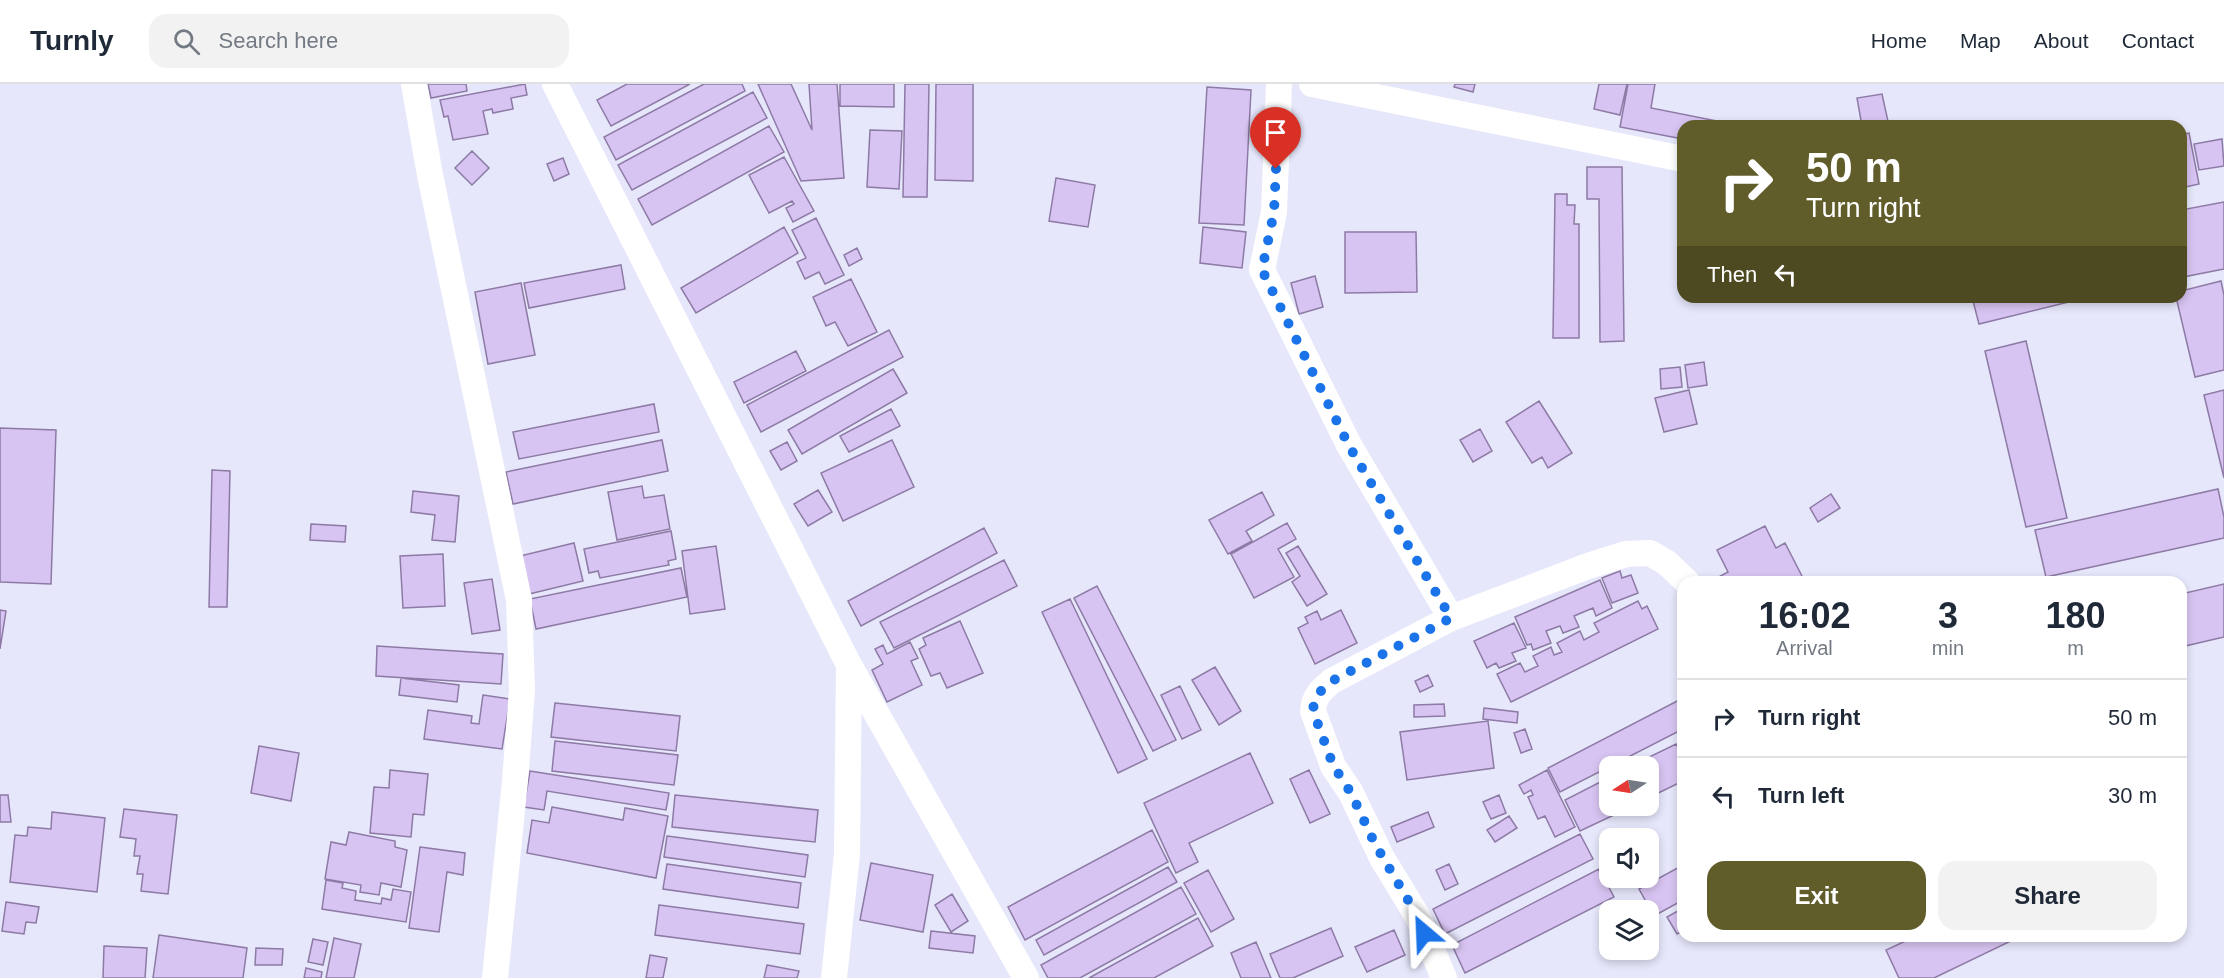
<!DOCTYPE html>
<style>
:root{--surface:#fff;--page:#f2f2f3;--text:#1f2937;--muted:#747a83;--line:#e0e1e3;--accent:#615d2a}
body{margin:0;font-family:Arial,sans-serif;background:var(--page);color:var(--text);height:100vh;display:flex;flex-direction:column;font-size:22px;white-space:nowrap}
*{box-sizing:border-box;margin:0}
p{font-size:20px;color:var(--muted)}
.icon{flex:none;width:33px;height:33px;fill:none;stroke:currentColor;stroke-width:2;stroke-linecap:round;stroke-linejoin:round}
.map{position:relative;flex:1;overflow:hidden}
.details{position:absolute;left:1677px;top:492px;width:510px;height:366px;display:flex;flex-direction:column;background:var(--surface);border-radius:18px;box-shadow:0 3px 9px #0003}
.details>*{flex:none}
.hud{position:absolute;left:1677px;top:36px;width:510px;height:183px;border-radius:18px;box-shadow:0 3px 9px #0003;background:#615d2a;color:#fff;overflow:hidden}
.needle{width:39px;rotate:258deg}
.tools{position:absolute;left:1599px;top:672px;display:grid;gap:12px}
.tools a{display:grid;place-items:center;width:60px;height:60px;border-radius:12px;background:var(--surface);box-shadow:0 3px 9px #0003;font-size:30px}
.pin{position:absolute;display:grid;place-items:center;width:51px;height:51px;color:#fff;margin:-62px -26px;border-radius:50% 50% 50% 0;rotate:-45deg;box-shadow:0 0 6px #0007}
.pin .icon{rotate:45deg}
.me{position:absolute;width:66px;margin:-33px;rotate:334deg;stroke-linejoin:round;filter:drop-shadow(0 0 4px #0008)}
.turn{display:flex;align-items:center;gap:21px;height:126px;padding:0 30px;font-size:27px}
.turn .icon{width:78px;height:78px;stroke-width:2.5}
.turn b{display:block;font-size:42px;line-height:51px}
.then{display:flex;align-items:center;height:57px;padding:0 30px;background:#0003;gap:12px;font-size:22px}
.eta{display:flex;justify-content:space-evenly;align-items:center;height:102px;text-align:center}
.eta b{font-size:36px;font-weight:700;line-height:42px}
.primary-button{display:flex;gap:12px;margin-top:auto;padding:12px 30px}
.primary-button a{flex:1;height:69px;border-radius:18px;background:var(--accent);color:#fff;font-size:24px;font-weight:700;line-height:69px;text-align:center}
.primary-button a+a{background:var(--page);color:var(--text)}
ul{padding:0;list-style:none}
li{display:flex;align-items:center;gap:18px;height:78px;padding:0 30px;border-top:2px solid var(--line)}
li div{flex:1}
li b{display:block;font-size:22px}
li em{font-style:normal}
header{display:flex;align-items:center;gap:36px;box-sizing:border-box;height:84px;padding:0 30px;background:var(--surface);border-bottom:2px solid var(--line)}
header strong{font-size:28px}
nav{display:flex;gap:33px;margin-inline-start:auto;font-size:21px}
.search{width:420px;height:54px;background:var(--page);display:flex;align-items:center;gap:15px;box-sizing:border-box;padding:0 21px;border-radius:18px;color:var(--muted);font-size:22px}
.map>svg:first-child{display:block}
.building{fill:#d8c4f2;stroke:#8d7aa5;stroke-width:1.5}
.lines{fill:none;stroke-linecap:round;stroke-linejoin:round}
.street{stroke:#fff;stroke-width:26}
.route{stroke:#1a73e8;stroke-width:10;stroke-dasharray:0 18}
</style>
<header>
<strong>Turnly</strong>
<div class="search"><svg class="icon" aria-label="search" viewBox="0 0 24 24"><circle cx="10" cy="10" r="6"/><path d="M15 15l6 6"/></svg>Search here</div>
<nav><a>Home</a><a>Map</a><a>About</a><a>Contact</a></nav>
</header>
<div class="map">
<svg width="2224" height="894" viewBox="0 0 2224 894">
<rect width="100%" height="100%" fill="#e6e7fb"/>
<path class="building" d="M428 0H466L467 7 431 14Z
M525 0 527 11 511 14 513 25 493 29 492 25 483 27 488 50 453 56 448 32 444 33 440 16Z
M627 0H690L611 42 597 16Z
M704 0H742L745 7 616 76 604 53Z
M758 0H791L812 46 809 0H837L844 94 801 97Z
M840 0H894V23L840 22Z
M905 0H929L927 113H903Z
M936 0H973V97L935 96Z
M1455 0H1475L1473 8 1454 3Z
M1599 0H1627L1620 31 1594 25Z
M1628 0H1655L1651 24 1742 42H1683V55L1620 43Z
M1207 3 1251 6 1244 141 1199 139Z
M753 8 767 34 632 106 618 81Z
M1882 10 1889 42H1862L1857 14Z
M769 42 784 68 652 141 638 115Z
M870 46 902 47 899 105 867 103Z
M2189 49 2199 100 2181 104V51Z
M2222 55 2224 82 2199 86 2194 60Z
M472 67 489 84 472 101 455 84Z
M784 73 814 127 793 138 786 124 794 120 792 117 769 129 749 91Z
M563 74 569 90 554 97 547 80Z
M1587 83H1622L1624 257 1600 258 1599 115H1587Z
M1056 94 1095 101 1088 143 1049 137Z
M1555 110H1567V121H1575L1574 140H1579V254H1553Z
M2224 118V185L2183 193 2181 182V126Z
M816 134 844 191 825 200 819 188 805 195 797 178 806 174 792 146Z
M784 143 798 169 696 229 681 204Z
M1203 143 1246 148 1242 184 1200 179Z
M1345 148H1416L1417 208 1345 209Z
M857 164 862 175 849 182 844 171Z
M621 181 625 205 529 224 524 199Z
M1315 192 1323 223 1299 230 1291 199Z
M851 195 877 248 848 262 835 238 826 242 813 213Z
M2221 197 2224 211V286L2195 293 2176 213H2181V207Z
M521 199 535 271 488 280 475 208Z
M1972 213H2089L1979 240Z
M889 246 903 273 761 348 747 321Z
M2026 257 2067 434 2026 443 1985 267Z
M796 267 806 287 744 319 734 298Z
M1704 278 1707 301 1688 304 1685 281Z
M1680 283 1682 303 1661 305 1660 285Z
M893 285 907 309 802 370 788 346Z
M1689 306 1697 340 1664 348 1655 314Z
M2224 306V394L2204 311Z
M1539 317 1572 369 1548 384 1542 373 1532 379 1506 338Z
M654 320 659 348 519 375 513 348Z
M891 325 900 342 849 368 840 352Z
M0 344 56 346 51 500 0 498Z
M1480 345 1492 367 1473 378 1460 356Z
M662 356 668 387 513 420 506 388Z
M892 356 914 403 843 437 821 389Z
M787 358 797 377 781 386 770 367Z
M212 386 230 387 227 523H209Z
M642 402 644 414 664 411 670 445 617 456 608 408Z
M2218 405 2224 433V454L2046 493 2035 446Z
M818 406 832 428 808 442 794 420Z
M413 407 459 412 455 458 432 456 435 431 411 428Z
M1262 408 1274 431 1246 447 1252 457 1228 470 1209 436Z
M1831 410 1840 424 1818 438 1810 424Z
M1287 439 1296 455 1278 465 1294 493 1254 514 1231 470Z
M311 440 346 442 345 458 310 456Z
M1765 442 1776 464 1785 459 1805 498H1717L1715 495 1728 488 1717 466Z
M984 444 997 469 861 542 848 517Z
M671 447 676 475 668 477 669 481 600 494 598 487 589 489 584 465Z
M574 459 583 497 529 510 520 472Z
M716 462 725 525 690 530 682 467Z
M1298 462 1327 510 1307 522 1292 498 1300 492 1286 469Z
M443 470 445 522 403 524 400 472Z
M1004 476 1017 502 894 564 880 538Z
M681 484 687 513 536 545 530 515Z
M1620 487 1622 494 1631 491 1638 509 1612 519 1602 494Z
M492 495 500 546 472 550 464 499Z
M1600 496 1612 524 1596 532 1593 524 1574 532 1579 543 1563 549 1560 542 1546 547 1551 559 1533 566 1531 560 1527 561 1515 533Z
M2224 500V553L2181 563V510Z
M1097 502 1176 656 1153 667 1074 514Z
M1070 515 1147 675 1118 689 1042 528Z
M1638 517 1642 525 1647 522 1658 545 1511 618 1497 590 1520 579 1525 588 1538 582 1533 572 1551 563 1554 571 1562 568 1557 559 1580 547 1584 556 1599 548 1594 539Z
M0 526 6 527 0 565Z
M1341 526 1357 559 1315 580 1298 544 1308 539 1305 533 1317 527 1321 536Z
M960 537 983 589 947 604 940 589 931 592 919 565 926 561 923 554Z
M1514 539 1526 564 1512 569 1516 577 1499 584 1496 579 1487 584 1474 557Z
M910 558 918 574 911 577 922 601 887 618 872 586 883 580 875 565 883 561 887 570Z
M377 562 503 570 501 600 376 592Z
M1215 583 1241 627 1219 641 1192 596Z
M1428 591 1433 602 1420 608 1415 597Z
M401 594 459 601 457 618 399 611Z
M1180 602 1201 646 1182 655 1161 611Z
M483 611 510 615 502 665 424 655 428 626 472 632 471 639 479 640Z
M1683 614V645L1560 708 1548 684Z
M555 619 680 632 676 667 551 653Z
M1444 620 1445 632 1414 633V621Z
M1484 624 1518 628 1517 639 1483 635Z
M1488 637 1494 684 1407 696 1400 648Z
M1525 645 1532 665 1521 669 1514 649Z
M555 657 678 671 674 701 552 687Z
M1676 660 1680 667 1683 665V697L1648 714V682H1631Z
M259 662 299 669 291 717 251 709Z
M1250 669 1273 719 1189 759 1198 778 1176 789 1144 719Z
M390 686 428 690 424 731 413 730 411 753 370 749 374 703 389 704Z
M1309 686 1330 730 1310 739 1290 695Z
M1547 686 1575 743 1555 753 1545 732 1538 735 1528 713 1533 711 1531 706 1524 710 1519 701Z
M530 687 669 709 666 726 547 707 544 726 524 723Z
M1610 693V722H1633L1580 747 1565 716Z
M0 711H8L11 738H0Z
M675 711 818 726 815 758 672 743Z
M1499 711 1506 729 1491 735 1483 718Z
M552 723 623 736 625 724 668 732 656 794 527 769 532 736 549 739Z
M124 725 177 731 168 810 141 807 143 790H137L140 772H134L136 755 120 753Z
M52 728 105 734 97 808 10 798 15 751 27 752 28 743 51 745Z
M1428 728 1434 743 1397 758 1391 743Z
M1509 732 1517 744 1495 758 1487 746Z
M1152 746 1168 778 1025 856 1008 823Z
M349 748 395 757V763L407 766 401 803 381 799 379 811 360 808 361 801 325 795 331 758 346 761Z
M1580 750 1593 775 1445 850 1433 825Z
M667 752 808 771 805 793 664 773Z
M420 763 465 769 463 791 447 788 439 848 409 844Z
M871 779 933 791 923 848 860 836Z
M667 780 801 799 798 824 663 805Z
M1449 780 1458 800 1445 806 1436 786Z
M1683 781V816L1654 832 1639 805Z
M1168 783 1177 798 1044 871 1036 856Z
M1599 785 1614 813 1465 889 1452 861Z
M1208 786 1234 835 1211 848 1184 799Z
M326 796 343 799 342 804 356 807 355 816 381 820 382 814 391 816 393 805 411 808 406 838 322 825Z
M1181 803 1196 830 1080 894H1048L1041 881Z
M952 810 968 837 951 848 935 821Z
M6 818 39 823 36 839 26 838 24 850 2 847Z
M659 821 804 840 800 870 655 851Z
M1683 824V847L1677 850 1667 833Z
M1198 834 1213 862 1154 894H1089Z
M1331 844 1343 872 1293 894H1280L1270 870Z
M1394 846 1405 871 1367 888 1355 863Z
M931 847 975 852 973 869 929 864Z
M159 851 247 864 243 894H153Z
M1916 852H2011L2013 856 1934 894H1899L1886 866Z
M334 854 361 860 354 894H326Z
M313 855 328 858 323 881 308 878Z
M1256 858 1271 894H1241L1231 869Z
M104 862 147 864 145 894H103Z
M256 864 283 865 282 881H255Z
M650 871 667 874 663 894H646Z
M767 881 799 887 797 894H764Z
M306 884 322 888 321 894H304Z"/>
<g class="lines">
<path class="street" d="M414 0 430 91 519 516 522 606 515 697 495 894
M555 0 849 581 1026 894
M1279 0 1274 128 1262 186 1349 361 1451 534
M1312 0 1683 75
M834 894 847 770 849 582
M1444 894 1418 833 1382 774 1351 709 1333 682 1313 627C1314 612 1321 606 1332 597L1451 534 1588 482 1626 470 1650 469 1667 479 1687 498"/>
</g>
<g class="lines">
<path class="route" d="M1276 85 1274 128 1262 186 1349 362 1451 534 1332 597C1321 606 1314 612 1313 627L1333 681 1351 709 1375 760 1418 833 1424 849"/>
</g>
</svg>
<div class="tools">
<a><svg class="needle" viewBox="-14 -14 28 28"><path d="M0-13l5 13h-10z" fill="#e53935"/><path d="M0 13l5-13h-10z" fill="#747a83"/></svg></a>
<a><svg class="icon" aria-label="sound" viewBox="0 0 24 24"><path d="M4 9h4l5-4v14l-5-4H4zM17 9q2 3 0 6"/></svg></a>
<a><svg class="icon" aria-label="layers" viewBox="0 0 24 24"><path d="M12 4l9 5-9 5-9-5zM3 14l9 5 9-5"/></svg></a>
</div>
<div class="pin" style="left:1276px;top:85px;background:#d93025"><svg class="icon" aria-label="arrive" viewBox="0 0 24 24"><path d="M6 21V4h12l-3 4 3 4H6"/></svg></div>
<svg class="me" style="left:1424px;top:849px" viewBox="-20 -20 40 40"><path d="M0-17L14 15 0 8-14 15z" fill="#1a73e8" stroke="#fff" stroke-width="4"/></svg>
<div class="hud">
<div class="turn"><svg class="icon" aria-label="right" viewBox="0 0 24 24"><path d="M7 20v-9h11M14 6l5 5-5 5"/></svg><div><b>50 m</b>Turn right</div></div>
<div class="then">Then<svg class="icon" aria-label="left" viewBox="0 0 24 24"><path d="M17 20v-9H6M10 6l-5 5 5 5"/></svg></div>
</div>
<section class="details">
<div class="eta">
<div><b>16:02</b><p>Arrival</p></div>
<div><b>3</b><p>min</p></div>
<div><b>180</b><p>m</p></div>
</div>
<ul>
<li><svg class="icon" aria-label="right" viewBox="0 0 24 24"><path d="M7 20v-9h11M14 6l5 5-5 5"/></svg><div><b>Turn right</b></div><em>50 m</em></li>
<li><svg class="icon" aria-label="left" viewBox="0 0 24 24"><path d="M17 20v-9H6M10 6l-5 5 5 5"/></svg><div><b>Turn left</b></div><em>30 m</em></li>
</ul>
<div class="primary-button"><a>Exit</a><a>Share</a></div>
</section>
</div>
